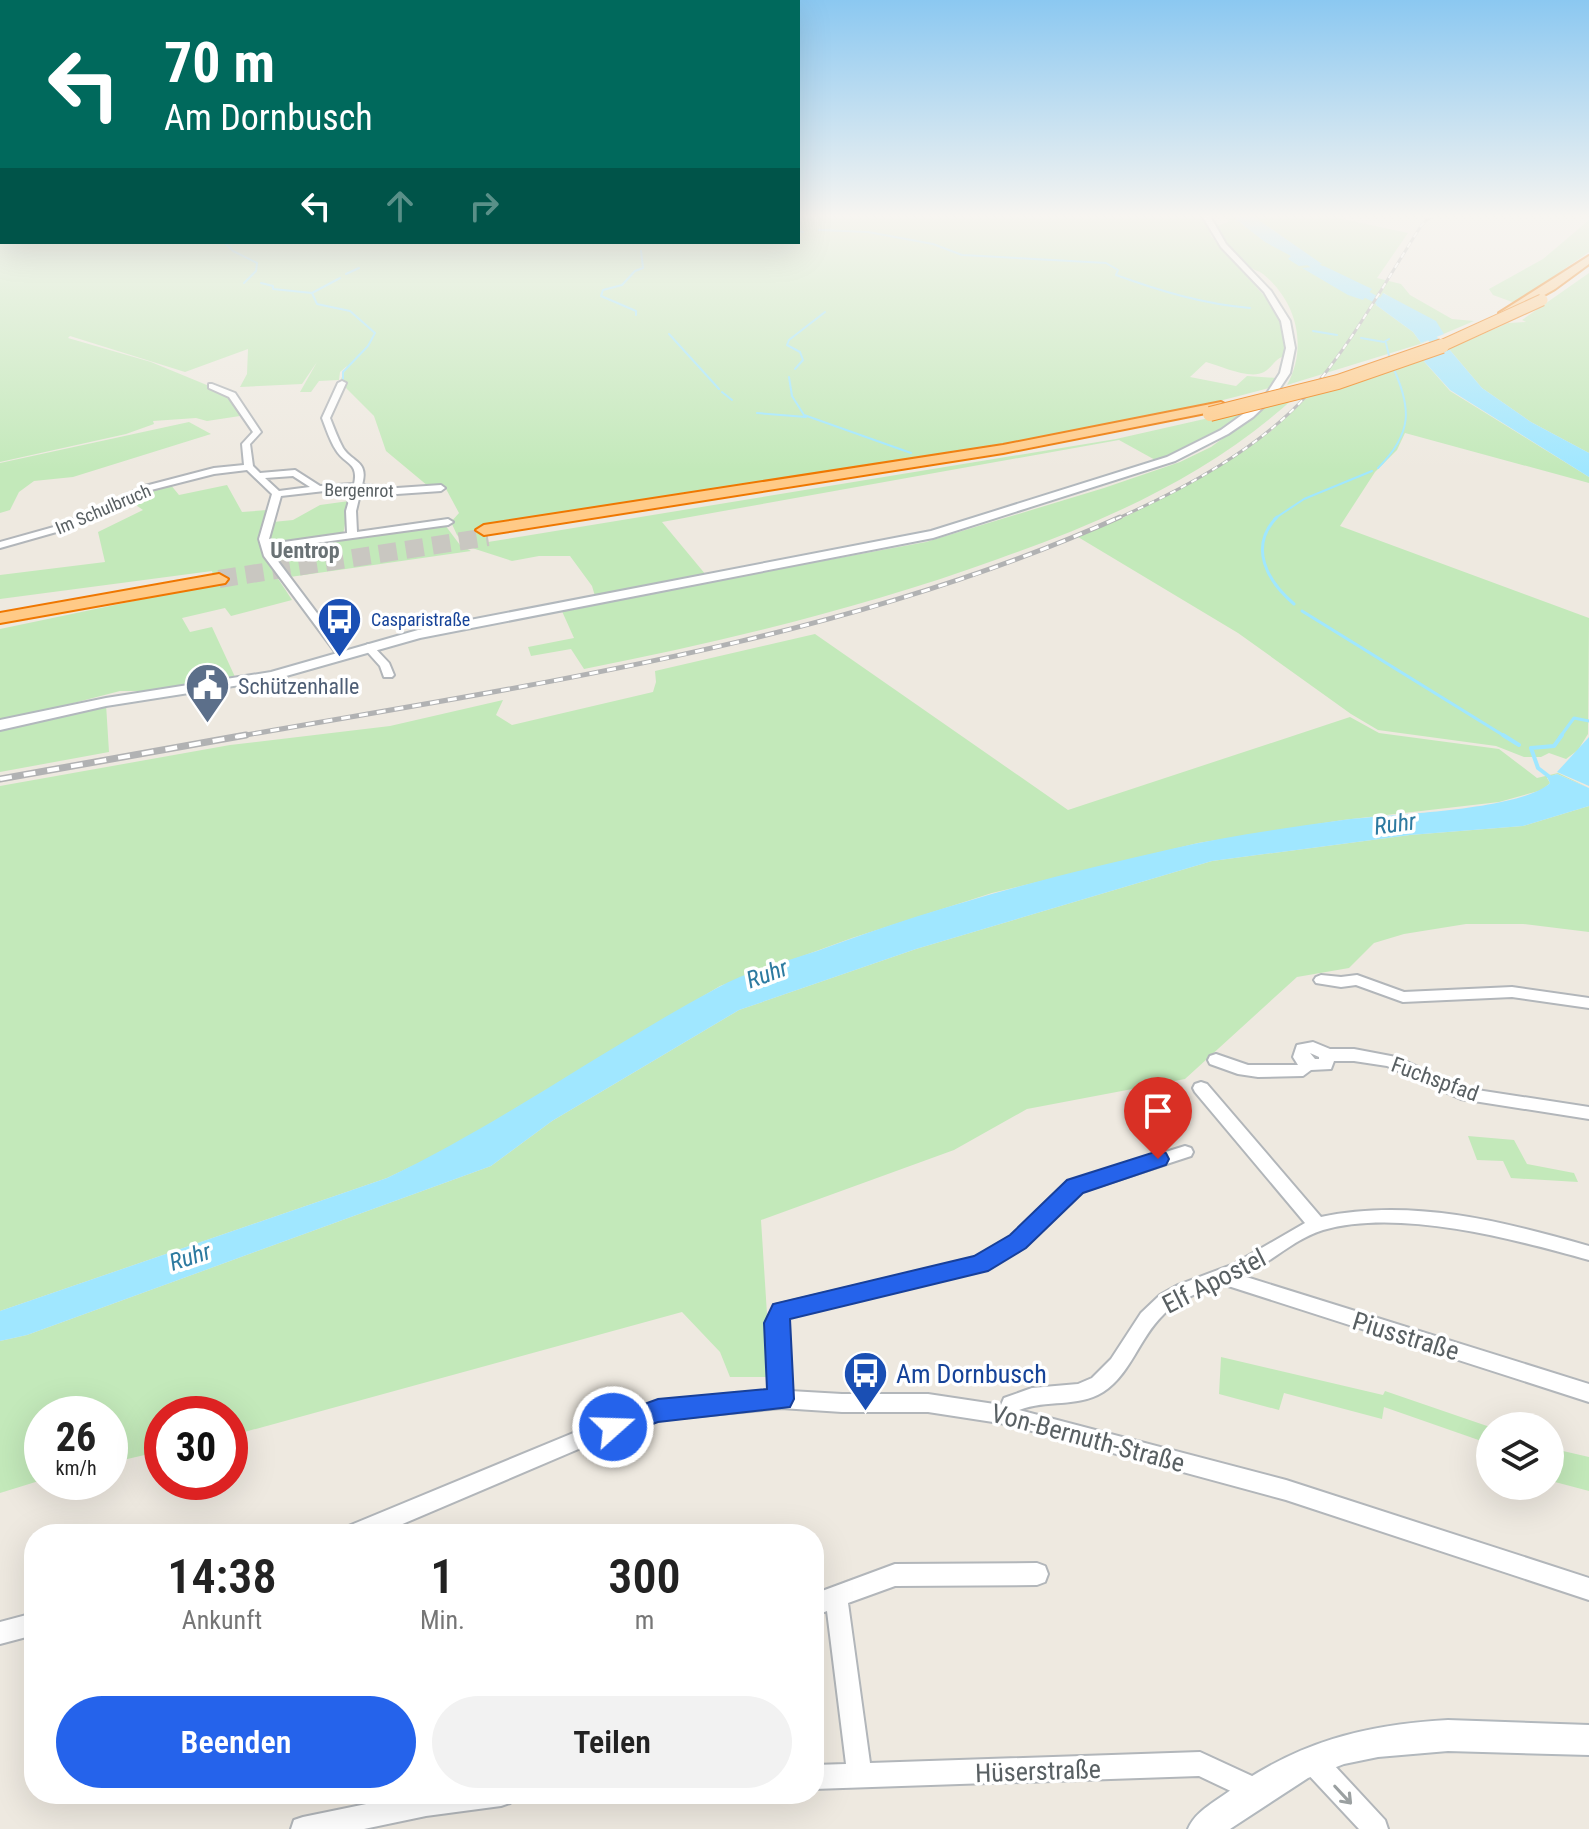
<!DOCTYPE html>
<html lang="de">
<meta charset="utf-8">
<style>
:root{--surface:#fff;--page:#f2f2f2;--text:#222;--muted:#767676;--accent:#2563eb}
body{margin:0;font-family:"Roboto Condensed",sans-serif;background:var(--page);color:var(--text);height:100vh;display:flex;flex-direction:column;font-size:30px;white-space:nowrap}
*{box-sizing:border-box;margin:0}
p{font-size:26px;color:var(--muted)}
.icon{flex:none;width:44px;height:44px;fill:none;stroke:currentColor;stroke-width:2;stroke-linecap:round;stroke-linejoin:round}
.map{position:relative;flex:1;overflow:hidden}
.drawer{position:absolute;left:24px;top:1524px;width:800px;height:280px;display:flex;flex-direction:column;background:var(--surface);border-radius:32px;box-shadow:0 8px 32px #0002}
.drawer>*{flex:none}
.guide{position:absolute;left:0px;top:0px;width:800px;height:244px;box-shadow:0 8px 32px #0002;background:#00695c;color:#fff;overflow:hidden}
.buttons{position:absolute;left:1476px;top:1412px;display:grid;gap:16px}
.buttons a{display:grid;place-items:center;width:88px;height:88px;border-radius:50%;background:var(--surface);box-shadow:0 8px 32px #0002;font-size:40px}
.speed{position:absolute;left:24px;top:1396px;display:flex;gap:16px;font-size:40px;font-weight:700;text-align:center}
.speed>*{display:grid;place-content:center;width:104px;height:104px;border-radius:50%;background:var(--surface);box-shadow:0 8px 32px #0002;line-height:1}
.speed small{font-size:20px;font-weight:400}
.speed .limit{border:12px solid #d22;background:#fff;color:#111}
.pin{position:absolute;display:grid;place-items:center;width:68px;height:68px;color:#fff;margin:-82px -34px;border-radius:50% 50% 50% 0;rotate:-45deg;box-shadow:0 0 8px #0007}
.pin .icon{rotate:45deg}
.me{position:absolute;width:88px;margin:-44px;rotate:70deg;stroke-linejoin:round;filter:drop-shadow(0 0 6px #0008)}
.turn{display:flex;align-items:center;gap:28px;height:168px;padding:0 32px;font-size:36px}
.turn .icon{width:104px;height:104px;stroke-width:2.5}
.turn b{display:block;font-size:56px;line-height:68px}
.lanes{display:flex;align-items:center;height:76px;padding:0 32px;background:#0003;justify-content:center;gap:40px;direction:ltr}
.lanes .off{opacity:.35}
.eta{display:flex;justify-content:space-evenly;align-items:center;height:136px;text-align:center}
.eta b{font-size:48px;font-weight:600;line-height:56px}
.button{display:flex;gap:16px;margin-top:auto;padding:16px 32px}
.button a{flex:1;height:92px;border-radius:48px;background:var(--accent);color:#fff;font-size:32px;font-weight:600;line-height:92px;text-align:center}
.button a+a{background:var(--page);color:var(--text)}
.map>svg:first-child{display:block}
.green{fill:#c3e9ba;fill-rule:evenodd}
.water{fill:#a0e7ff}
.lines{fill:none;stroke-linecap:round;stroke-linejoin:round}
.stream-far2{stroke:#a0e7ff;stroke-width:2}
.stream-far1{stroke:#a0e7ff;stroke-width:3}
.stream{stroke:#a0e7ff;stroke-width:4}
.river{fill:#a0e7ff;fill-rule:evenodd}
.highway-tunnel{stroke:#c9c7c1;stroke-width:18;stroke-dasharray:18 9;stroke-linecap:butt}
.street-casing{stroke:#b2b6ba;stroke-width:4}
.secondary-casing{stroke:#b2b8bd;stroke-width:4}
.highway-casing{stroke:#ef7700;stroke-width:4}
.street{fill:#fff;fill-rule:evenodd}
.secondary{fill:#fff;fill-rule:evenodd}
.highway{fill:#ffca87;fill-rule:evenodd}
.rail-far2-casing{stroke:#b1b2b3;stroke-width:3}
.rail-far1-casing{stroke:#b1b2b3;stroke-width:5}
.rail-casing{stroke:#b1b2b3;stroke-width:7}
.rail-far2{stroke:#fff;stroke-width:2;stroke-dasharray:6;stroke-linecap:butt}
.rail-far1{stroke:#fff;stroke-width:3;stroke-dasharray:9;stroke-linecap:butt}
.rail{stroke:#fff;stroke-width:4;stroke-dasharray:12;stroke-linecap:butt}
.highway-bridge-far1-casing{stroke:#ef7700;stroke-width:13;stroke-linecap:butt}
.highway-bridge-casing{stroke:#ef7700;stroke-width:16;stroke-linecap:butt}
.highway-bridge-far1{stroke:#ffca87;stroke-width:11}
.highway-bridge{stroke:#ffca87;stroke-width:14}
.oneway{stroke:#9ba0a1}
.route{fill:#2563eb;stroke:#184099;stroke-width:2}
.labels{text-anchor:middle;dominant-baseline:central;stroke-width:7;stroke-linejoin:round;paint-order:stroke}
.far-street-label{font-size:18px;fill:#596063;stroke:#fff}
.far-transit-label{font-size:18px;fill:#164399;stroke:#fff;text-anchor:start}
.far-quarter-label{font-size:22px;font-weight:bold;fill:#6a7275;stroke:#fff}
.service-label{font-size:22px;fill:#4e5e75;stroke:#fff;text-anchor:start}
.street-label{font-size:22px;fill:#596063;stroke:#fff}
.water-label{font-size:24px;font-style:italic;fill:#2d7aa0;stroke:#fff}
.near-street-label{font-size:26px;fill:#596063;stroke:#fff}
.near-transit-label{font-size:26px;fill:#164399;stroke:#fff;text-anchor:start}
</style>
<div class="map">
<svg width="1589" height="1829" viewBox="0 0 1589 1829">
<rect width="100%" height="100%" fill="#eee9e0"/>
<path class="green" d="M0 214 2 242H798V214H1203L1211 236 1275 308 1288 334 1285 356C1275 358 1273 367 1264 372 1250 380 1221 366 1206 362L1190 377 1236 386 1247 376 1276 378 1269 388C1012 458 743 486 480 526L488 542 1116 439 1253 408 1209 437 1157 461 1119 440 662 522 706 575 595 596 592 586 570 556H539L512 561 469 547 457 535 451 522 459 513 445 487 428 486 386 451 374 416 344 386 345 382 341 379 347 366 340 372 339 380 319 381 311 392H300L317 362 302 384 240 387 247 374 248 349 185 372 70 336 68 338 151 362 231 395 240 416 207 421 196 418 153 421 154 424 126 434 0 462Z
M1220 214H1229L1266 242 1321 264 1250 214H1348L1338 218 1408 233 1377 278 1401 284 1410 295 1452 319 1474 321 1420 344 1287 385C1308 347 1297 302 1263 274 1258 270 1252 270 1247 265 1235 254 1225 240 1215 227L1230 221ZM1384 293 1444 334 1421 343 1413 332 1376 305Z
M1589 220V252L1515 303 1493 295 1489 289 1543 259Z
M1589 273V453L1531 422 1482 388 1449 349 1508 323 1526 322 1522 320Z
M1421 358 1450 391 1589 477V483L1405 433 1397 450 1375 472 1340 526 1589 618 1588 734 1578 750 1566 759 1549 753 1541 757H1524L1496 746 1378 730 1351 714 1238 633 1078 537 1129 515 1211 471 1270 432 1311 394Z
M1294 398C1208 476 1106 521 998 559 863 608 724 641 584 669L571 649 531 656 528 647 574 638 561 609 926 542 1104 488 1180 462 1211 447 1271 403Z
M189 422 211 434 73 477 34 481 19 492 10 510 0 513V463Z
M170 484 179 495 227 485 242 512 267 510C257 562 266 558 292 600L231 616 225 608 182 618 190 632 212 627 236 679 157 691H120L0 722V629L215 584 212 571 0 599V575L105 562 98 532 143 510 127 499Z
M349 501 343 535 280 544 269 542 273 522 293 520 320 505Z
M445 525 460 545 471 551 290 577 274 552 282 547Z
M815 634 1068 810 1350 717 1379 733 1499 749 1537 778 1558 773 1589 788 1557 774 1547 778 1550 783 1542 790 1499 802 1343 820 1198 843 992 893 852 938 720 986 446 1150 387 1178 0 1311V786L230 745 390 726 503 700 496 715 512 725 653 692 656 682 655 671Z
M106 704 109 752 0 772V727Z
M1589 806V932L1523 924H1466L1404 934 1374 943 1349 968 1297 977 1185 1079 1027 1109 954 1150 761 1220 771 1377H730L720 1352 682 1312 230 1436V1414H162V1451L110 1463V1414H42V1480L0 1493V1341L27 1335 491 1166 552 1121 739 1010 916 949 1212 861 1410 835 1523 826Z
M1468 1136 1514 1140 1527 1164 1574 1173 1578 1182 1511 1178 1503 1161 1477 1160Z
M1221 1357 1383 1395 1385 1391 1490 1427V1444L1384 1407 1382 1419 1284 1393 1279 1410 1219 1394Z
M1550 1448 1589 1457V1491L1555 1482 1554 1467 1550 1465Z"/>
<path class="water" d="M1229 214H1250L1322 264 1299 266 1288 259 1291 256 1265 242Z
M1324 266 1372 289 1363 300 1348 295 1302 268Z
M1383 293 1436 321 1444 334 1421 343 1413 332 1376 305Z
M1449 349 1482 388 1531 422 1589 453V477L1450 390 1421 358Z
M1589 737V786L1557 772Z
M1557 774 1589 788V806L1523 826 1410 835 1212 861 916 949 739 1010 552 1121 491 1166 27 1335 0 1341V1311L387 1178C502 1123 605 1048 717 988 747 971 784 962 817 951 932 908 1051 876 1171 849 1227 836 1286 828 1343 820 1389 814 1520 811 1550 783L1547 777Z"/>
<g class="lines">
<path class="stream-far2" d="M819 230 868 232 933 244 962 255 1106 263 1118 270 1116 275C1160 291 1203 304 1250 308
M798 231 803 232
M224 242 233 251 257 263 256 271 244 283
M346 274 359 268
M261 283 273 286V289L312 293 317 304 350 311 375 333 368 346 343 372V380
M312 293 340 278
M636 315V311L601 296 603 290 622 285 635 271 643 268 641 251
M1313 331 1337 335
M669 334 719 389
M1361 338 1384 342 1389 339
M1386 343 1390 360
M795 369 803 360 800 352 787 345 789 340 825 312
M789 377 792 396 804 415 911 453
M722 392 732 400
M757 413 806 417
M1378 468C1413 433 1412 408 1392 365
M1274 519 1304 499 1372 471"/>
<path class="stream-far1" d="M1277 517C1248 547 1267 581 1294 604
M1302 611 1506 737
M1560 737 1574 718 1589 721"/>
<path class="stream" d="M1503 735 1519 745
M1551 778 1538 768 1531 748 1554 746 1562 735"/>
<path class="river" d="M1233 214H1243L1330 271 1428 323 1456 366 1446 368 1420 327 1322 275Z"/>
<path class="highway-tunnel" d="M219 579 488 537"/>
<defs>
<path id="street" d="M342 381 346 383 330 418C334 428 338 439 343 448 353 463 369 461 362 485L397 488 441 485 445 488 441 491 397 494 361 490 356 511 357 532 448 519 453 522 448 525 272 549 274 556 347 653V657H339L264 556 259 539 272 494 247 470 214 474 151 490 67 529 0 548V542L61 525 145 486 214 468 244 465 242 444 253 432 229 397 209 388V384H212L235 393 261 432 250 444 253 466 260 473 295 470 320 486 354 484C359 462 345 465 336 450 330 441 326 428 322 418L338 383ZM293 476 310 487 279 491 265 478ZM342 489 352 490 346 511 347 533 270 544 269 539 281 496Z
M368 644 372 645 389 663 394 675 392 677H384L380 666 363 647Z
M1321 975 1341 977 1357 975 1404 992 1512 987 1589 998V1008L1512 997 1403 1002 1356 985 1341 987 1316 983 1314 980 1316 977Z
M1313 1042 1330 1049H1354L1396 1057 1464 1088 1589 1107V1119L1461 1099 1387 1066 1354 1061H1334L1331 1069 1311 1070 1303 1076 1258 1077 1238 1074 1210 1064 1208 1060 1210 1056 1216 1054 1248 1065H1298L1293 1057 1297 1045ZM1310 1053 1319 1057V1059H1315Z
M1201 1082 1207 1084 1321 1217C1410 1198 1503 1221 1589 1246V1260C1514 1239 1399 1208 1323 1230 1294 1239 1270 1263 1243 1276L1589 1384V1402L1222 1284C1201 1292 1179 1298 1163 1315 1139 1338 1131 1374 1103 1392 1077 1408 1047 1399 1019 1410L1286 1480 1589 1578V1600L1286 1500 1006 1424 928 1412H842L781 1408 658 1420 595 1442 379 1534H343L346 1527 583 1429 658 1402 771 1391 767 1323 775 1305 974 1258 1012 1236 1069 1182 1185 1146 1191 1148 1193 1152 1191 1156 1081 1192 1024 1246 985 1269 788 1317 785 1323 790 1391 842 1394H928L1001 1405 1004 1398 1032 1388 1078 1384 1092 1378 1111 1359 1141 1313 1160 1295 1178 1285 1234 1264 1305 1223 1195 1092 1193 1088 1195 1084Z
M1037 1563 1045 1566 1048 1574 1045 1582 1037 1585 895 1586 848 1603 870 1763 1200 1752 1265 1782 1268 1791 1265 1800 1256 1803 1199 1776 814 1789V1765L846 1764 827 1611 814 1616V1594L895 1564Z
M34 1613V1635L0 1644V1622Z
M1312 1748 1321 1751 1385 1820 1388 1829H1359L1303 1769 1300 1760 1303 1751Z
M415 1794H513L510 1803 501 1806 426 1816 364 1829H291L294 1820 303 1817Z"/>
<path id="secondary" d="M1201 214H1209L1226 244 1271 291 1290 321 1295 348 1290 373 1274 397 1253 417 1228 434 1175 461 933 538 420 638 272 680 106 706 0 730V720L106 698 271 672 418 630 931 531 1167 457 1221 430 1246 412 1267 393 1280 373 1286 348 1281 321 1264 292 1221 247Z
M1448 1720 1589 1725V1755L1448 1751 1378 1757 1344 1764 1308 1778 1230 1829H1188C1195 1812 1213 1803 1228 1792 1298 1742 1363 1725 1448 1720Z"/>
<path id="highway" d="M1589 256V264L1555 289 1509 315 1499 313Z
M1221 402 1228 406 1226 409 1003 453 484 535 476 530 484 525 1003 445Z
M219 574 228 579 225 583 0 623V613Z"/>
</defs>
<use href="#street" class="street-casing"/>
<use href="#secondary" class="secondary-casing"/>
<use href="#highway" class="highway-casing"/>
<use href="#street" class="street"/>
<use href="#secondary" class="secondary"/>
<use href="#highway" class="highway"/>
<defs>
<path id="rail-far2" d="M1116 519C1184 489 1259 449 1309 393 1353 342 1385 282 1421 226L1433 214"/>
<path id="rail-far1" d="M235 737C534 684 841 642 1120 517"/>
<path id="rail" d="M0 779 246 735"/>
</defs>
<use href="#rail-far2" class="rail-far2-casing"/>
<use href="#rail-far1" class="rail-far1-casing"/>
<use href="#rail" class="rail-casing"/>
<use href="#rail-far2" class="rail-far2"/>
<use href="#rail-far1" class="rail-far1"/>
<use href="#rail" class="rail"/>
<defs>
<path id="highway-bridge-far1" d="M1437 348 1542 300"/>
<path id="highway-bridge" d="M1210 414 1338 382 1442 346"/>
</defs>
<use href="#highway-bridge-far1" class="highway-bridge-far1-casing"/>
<use href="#highway-bridge" class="highway-bridge-casing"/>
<use href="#highway-bridge-far1" class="highway-bridge-far1"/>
<use href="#highway-bridge" class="highway-bridge"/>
</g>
<defs><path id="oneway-shaft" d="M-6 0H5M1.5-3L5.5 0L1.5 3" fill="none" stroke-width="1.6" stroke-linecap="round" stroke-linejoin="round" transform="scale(2)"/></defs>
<use class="oneway" href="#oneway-shaft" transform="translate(1343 1795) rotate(47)"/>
<linearGradient id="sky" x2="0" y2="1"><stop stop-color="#8bc8f1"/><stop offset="0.46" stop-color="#f7f5f1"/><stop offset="1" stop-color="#f7f5f1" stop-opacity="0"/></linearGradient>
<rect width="1589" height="470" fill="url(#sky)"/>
<path class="route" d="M1158 1151 1166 1153 1169 1159 1166 1165 1083 1193 1026 1248 988 1271 790 1319 794 1399 790 1407 658 1422 613 1439 603 1436 600 1427 603 1419 658 1399 767 1389 764 1323 773 1304 974 1256 1010 1235 1067 1180Z"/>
<defs>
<symbol id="bus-pin" viewBox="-11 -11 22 30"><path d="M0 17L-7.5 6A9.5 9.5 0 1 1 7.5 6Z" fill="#1a4fb4" stroke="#fff"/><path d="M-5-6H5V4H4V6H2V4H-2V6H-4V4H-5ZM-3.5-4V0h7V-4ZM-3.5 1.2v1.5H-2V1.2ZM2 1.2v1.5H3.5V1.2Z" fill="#fff"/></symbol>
<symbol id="civic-pin" viewBox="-11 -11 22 30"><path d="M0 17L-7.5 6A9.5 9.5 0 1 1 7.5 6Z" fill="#5c6f8a" stroke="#fff"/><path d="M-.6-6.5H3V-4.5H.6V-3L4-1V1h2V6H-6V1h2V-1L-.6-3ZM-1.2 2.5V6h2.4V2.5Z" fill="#fff"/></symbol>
</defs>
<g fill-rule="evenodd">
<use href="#bus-pin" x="314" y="594" width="51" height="69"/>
<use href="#civic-pin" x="182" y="660" width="51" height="69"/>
<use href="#bus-pin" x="840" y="1348" width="51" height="69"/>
</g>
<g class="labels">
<g class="far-street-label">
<text transform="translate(359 490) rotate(1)">Bergenrot</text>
<text transform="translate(103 509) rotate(-23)">Im Schulbruch</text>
</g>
<g class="far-transit-label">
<text x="371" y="619">Casparistraße</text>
</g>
<g class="far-quarter-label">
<text x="305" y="550">Uentrop</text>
</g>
<g class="service-label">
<text x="238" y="686">Schützenhalle</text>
</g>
<g class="street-label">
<text transform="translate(1435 1079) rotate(20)">Fuchspfad</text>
</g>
<g class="water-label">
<text transform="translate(1395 824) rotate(-8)">Ruhr</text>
<text transform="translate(767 974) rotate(-20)">Ruhr</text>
<text transform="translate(190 1257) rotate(-18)">Ruhr</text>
</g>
<g class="near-street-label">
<text transform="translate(1214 1281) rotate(-27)">Elf Apostel</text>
<text transform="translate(1406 1336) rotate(17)">Piusstraße</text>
<text transform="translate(1088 1438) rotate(15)">Von-Bernuth-Straße</text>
<text transform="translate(1038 1771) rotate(-2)">Hüserstraße</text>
</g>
<g class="near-transit-label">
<text x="896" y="1374">Am Dornbusch</text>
</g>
</g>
</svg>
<div class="buttons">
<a><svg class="icon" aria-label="layers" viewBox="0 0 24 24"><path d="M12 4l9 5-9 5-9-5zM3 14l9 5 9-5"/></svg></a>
</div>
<div class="speed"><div>26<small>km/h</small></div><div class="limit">30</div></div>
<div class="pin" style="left:1158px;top:1159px;background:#d93025"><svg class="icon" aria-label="arrive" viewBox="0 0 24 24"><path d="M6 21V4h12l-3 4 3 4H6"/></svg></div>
<svg class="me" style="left:613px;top:1427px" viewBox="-20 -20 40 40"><circle r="17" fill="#2563eb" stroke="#fff" stroke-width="3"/><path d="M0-11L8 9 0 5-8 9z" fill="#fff"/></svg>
<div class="guide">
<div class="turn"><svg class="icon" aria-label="left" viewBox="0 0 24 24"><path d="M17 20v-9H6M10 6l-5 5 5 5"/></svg><div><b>70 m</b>Am Dornbusch</div></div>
<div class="lanes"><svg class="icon" aria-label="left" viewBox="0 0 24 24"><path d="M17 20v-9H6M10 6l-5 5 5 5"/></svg><svg class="icon off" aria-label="ahead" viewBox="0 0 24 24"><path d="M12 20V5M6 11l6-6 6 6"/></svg><svg class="icon off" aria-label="right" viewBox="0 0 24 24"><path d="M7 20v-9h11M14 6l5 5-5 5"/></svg></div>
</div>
<section class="drawer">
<div class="eta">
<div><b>14:38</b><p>Ankunft</p></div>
<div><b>1</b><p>Min.</p></div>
<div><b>300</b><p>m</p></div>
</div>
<div class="button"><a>Beenden</a><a>Teilen</a></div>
</section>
</div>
